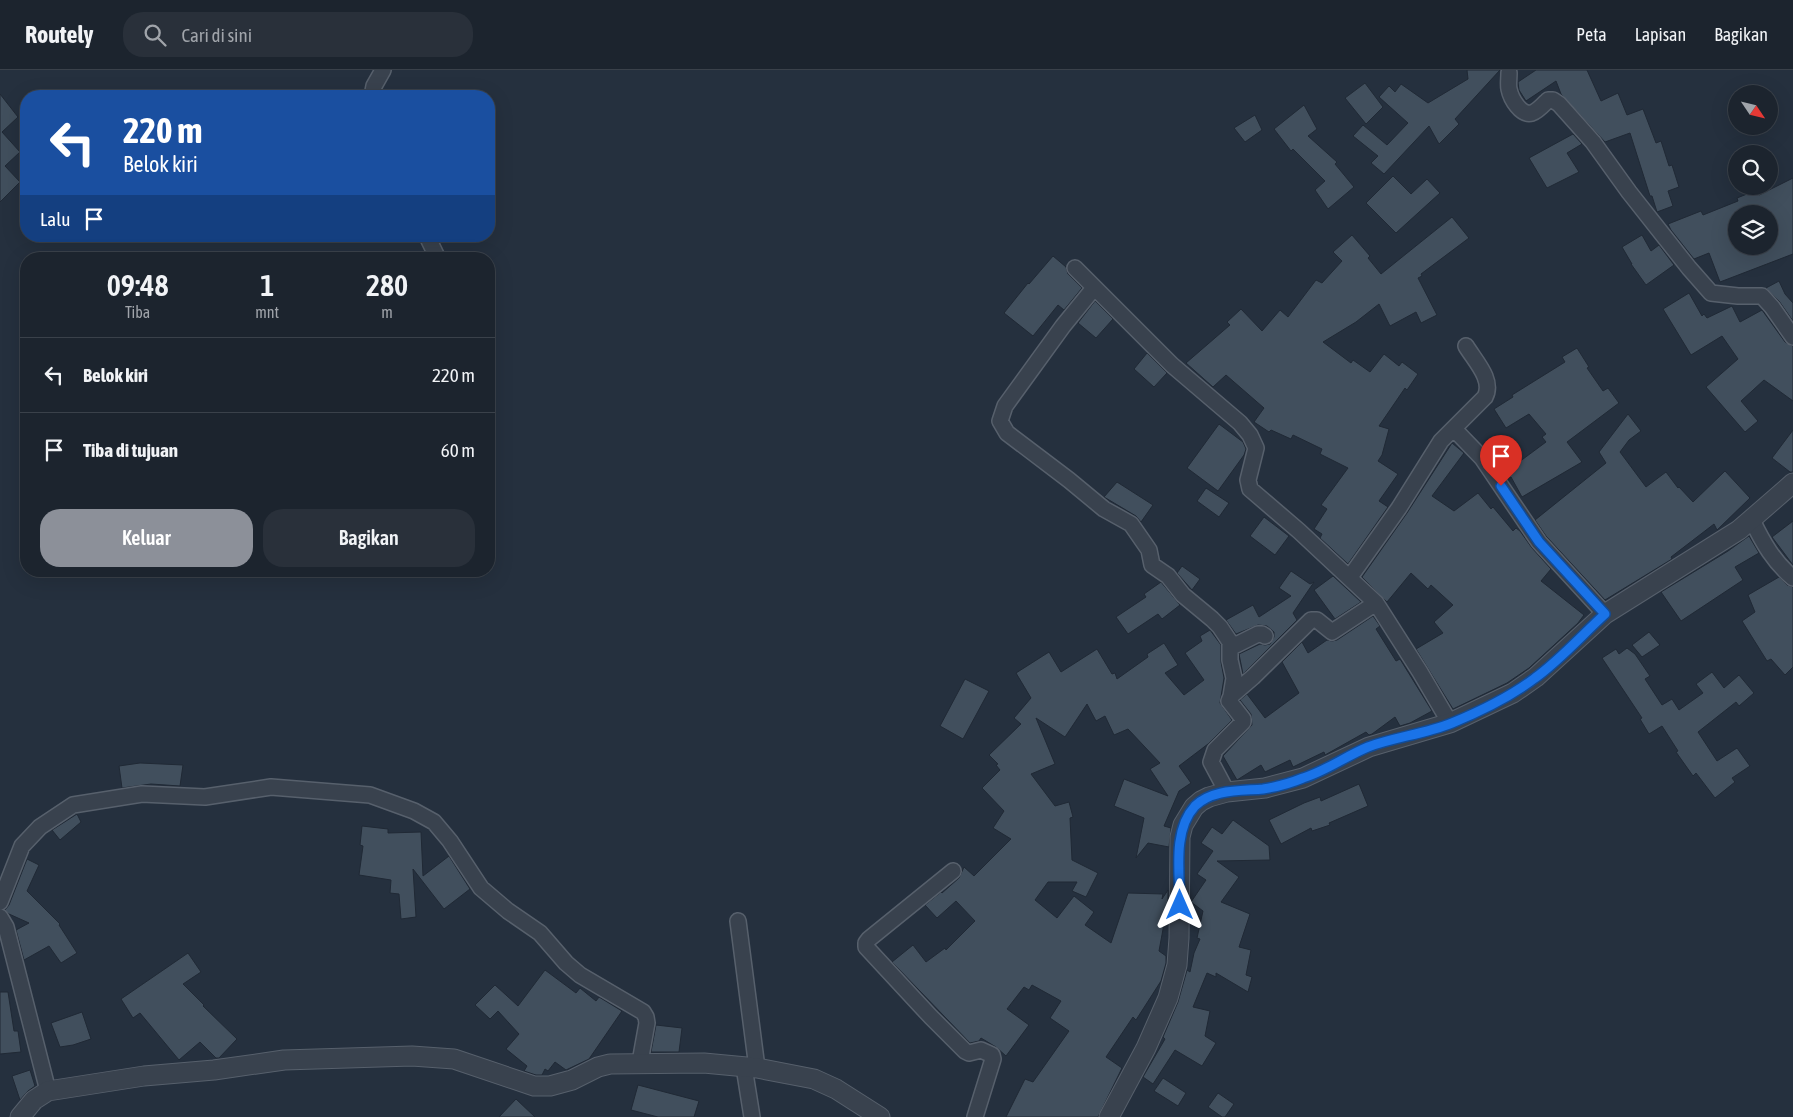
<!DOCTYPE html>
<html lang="id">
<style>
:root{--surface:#1c242e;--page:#29303a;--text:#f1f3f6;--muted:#a0a4aa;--line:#3a414a;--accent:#8c9099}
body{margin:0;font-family:"Asap Condensed",sans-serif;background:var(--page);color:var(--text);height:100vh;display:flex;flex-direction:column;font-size:19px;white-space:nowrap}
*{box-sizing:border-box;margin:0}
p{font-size:16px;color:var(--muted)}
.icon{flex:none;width:28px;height:28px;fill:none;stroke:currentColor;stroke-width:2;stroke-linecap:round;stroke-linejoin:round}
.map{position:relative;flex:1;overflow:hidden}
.side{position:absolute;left:20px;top:182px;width:475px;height:325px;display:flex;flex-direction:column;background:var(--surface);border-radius:20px;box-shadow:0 5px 20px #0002,0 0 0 1px var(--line)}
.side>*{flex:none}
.top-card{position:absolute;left:20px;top:20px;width:475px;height:152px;border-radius:20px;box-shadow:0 5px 20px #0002,0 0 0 1px var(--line);background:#1a4fa0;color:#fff;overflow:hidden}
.needle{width:32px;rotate:125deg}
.tools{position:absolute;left:1728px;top:15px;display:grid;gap:10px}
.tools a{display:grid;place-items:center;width:50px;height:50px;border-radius:50%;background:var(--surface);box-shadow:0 5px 20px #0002,0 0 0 1px var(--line);font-size:25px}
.pin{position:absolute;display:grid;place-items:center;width:42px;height:42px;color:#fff;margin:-51px -21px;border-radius:50% 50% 50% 0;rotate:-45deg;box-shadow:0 0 5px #0007}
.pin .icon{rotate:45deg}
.me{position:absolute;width:55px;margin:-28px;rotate:0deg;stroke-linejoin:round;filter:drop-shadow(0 0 4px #0008)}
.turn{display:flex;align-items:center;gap:18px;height:105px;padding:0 20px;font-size:22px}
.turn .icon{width:65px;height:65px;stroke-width:2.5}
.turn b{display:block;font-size:35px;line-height:42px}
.then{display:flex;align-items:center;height:48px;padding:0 20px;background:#0003;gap:10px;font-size:19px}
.eta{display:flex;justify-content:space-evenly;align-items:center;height:85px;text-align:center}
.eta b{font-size:30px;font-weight:600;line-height:35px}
.action{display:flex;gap:10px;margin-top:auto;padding:10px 20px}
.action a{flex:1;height:58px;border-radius:20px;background:var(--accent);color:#fff;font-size:20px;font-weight:600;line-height:58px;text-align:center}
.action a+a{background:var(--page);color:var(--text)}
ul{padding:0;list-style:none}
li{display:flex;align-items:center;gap:15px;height:75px;padding:0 20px;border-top:1px solid var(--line)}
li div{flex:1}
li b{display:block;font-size:19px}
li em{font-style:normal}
header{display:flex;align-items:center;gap:30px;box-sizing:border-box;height:70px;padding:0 25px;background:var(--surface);border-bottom:1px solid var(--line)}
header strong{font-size:24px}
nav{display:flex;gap:28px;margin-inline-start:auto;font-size:18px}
.search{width:350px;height:45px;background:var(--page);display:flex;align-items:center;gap:12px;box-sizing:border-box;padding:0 18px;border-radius:20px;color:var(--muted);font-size:19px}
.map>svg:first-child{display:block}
.building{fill:#414f5d;stroke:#202935;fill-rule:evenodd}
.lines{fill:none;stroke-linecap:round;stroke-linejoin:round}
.minor-casing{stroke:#57606c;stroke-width:18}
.tertiary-casing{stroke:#57606c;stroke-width:21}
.minor{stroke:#39424e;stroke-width:15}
.tertiary{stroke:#39424e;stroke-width:19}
.route-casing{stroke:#114b97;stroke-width:12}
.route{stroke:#1a73e8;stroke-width:9}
</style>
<header>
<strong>Routely</strong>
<div class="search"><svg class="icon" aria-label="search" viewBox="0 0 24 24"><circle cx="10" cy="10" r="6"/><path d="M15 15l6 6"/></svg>Cari di sini</div>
<nav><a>Peta</a><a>Lapisan</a><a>Bagikan</a></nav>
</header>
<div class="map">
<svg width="1793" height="1047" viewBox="0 0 1793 1047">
<rect width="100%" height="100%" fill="#25303e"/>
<path class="building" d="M1467 0H1500L1455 49 1459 54 1439 74 1429 56 1384 104 1371 93 1378 86 1353 66 1363 55 1387 75 1408 53 1379 27 1389 16 1395 22 1401 14 1428 33 1468 9Z
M1536 0H1587L1601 31 1618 23 1627 45 1643 39 1656 73 1661 71 1669 96 1672 95 1679 117 1668 121 1673 136 1657 142 1652 126H1650L1630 63 1605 72 1561 24 1556 11 1526 31 1519 20 1518 12Z
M1365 13 1383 37 1366 54 1345 28Z
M0 24 18 47 2 62 20 82 5 96 20 112 0 132Z
M1304 35 1317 59 1308 66 1337 92 1335 94 1354 117 1328 139 1315 120 1325 111 1293 79 1291 81 1274 59Z
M1255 45 1262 60 1245 72 1234 58Z
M1573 64 1582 74 1567 83 1579 102 1547 118 1529 88Z
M1393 106 1411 124 1427 109 1440 123 1396 163 1366 133Z
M1793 108V184L1720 212 1709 183 1694 189 1671 160 1668 154 1701 141 1703 145 1738 131 1737 128 1757 120 1759 125ZM1736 144H1769V176H1736Z
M1452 147 1469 168 1421 204 1422 206 1418 208 1437 245 1421 253 1416 242 1390 256 1379 234 1356 252 1323 272 1351 293 1353 290 1370 302 1384 284 1399 296 1402 292 1418 304 1407 320 1405 318 1379 356 1389 359 1382 385 1378 391 1398 404 1379 431 1388 437 1348 494 1320 468 1322 464 1314 459 1327 439 1321 435 1348 398 1320 384 1322 379 1293 365 1291 369 1271 360 1269 362 1254 352 1264 338 1226 305 1213 317 1186 293 1230 255 1227 252 1241 239 1262 261 1280 240 1288 247 1316 210 1322 213 1342 191 1333 182 1352 165 1370 186 1368 188 1381 204Z
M1642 165 1651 181 1659 175 1674 195 1646 215 1631 194H1632L1622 177Z
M1053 186 1066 197 1068 204 1082 218 1064 240 1058 235 1033 266 1004 243 1028 213 1029 214Z
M1779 211 1785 224 1793 233V251L1779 231 1766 218Z
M1689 223 1702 246 1704 244 1707 248 1732 236 1740 252 1762 240 1785 272 1793 276V331L1764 310 1741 331 1758 351 1745 362 1706 317 1738 289 1722 266 1691 285 1663 239Z
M1095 231 1113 249 1096 268 1078 253Z
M1577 278 1589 297 1587 298 1603 321 1608 318 1619 333 1567 372 1582 392 1522 427 1511 407 1508 408 1500 394 1515 385 1519 392 1546 372 1542 367 1546 364 1529 344 1506 358 1494 339 1513 327 1512 325 1565 292 1562 287Z
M1147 283 1167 303 1154 317 1134 299Z
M1628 344 1641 361 1629 370 1620 382 1646 417 1666 402 1678 418 1679 417 1693 432 1725 401 1750 428 1717 460 1714 454 1671 487 1672 489 1605 530 1546 466 1535 450 1606 393 1599 382Z
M1219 354 1243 372 1246 379 1244 385 1218 421 1187 398Z
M1793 360V402H1790L1772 388Z
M1452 373 1464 383 1432 426 1454 441 1478 423 1491 439 1493 437 1513 461 1516 458 1520 461 1532 478 1551 499 1541 511 1584 545 1578 553 1529 598 1507 613 1453 639 1416 579 1443 563 1434 552 1453 535 1431 515 1428 519 1411 503 1387 532 1362 507 1407 443Z
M1117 412 1153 435 1141 452 1136 446 1104 427Z
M1206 418 1229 433 1219 447 1197 431Z
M1264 447 1289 466 1275 485 1250 466Z
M1793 451V495L1772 467Z
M1749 466 1759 483 1735 497 1743 510 1681 551 1661 522 1728 481Z
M1182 496 1200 509 1192 520 1177 503Z
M1291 501 1310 514 1314 512 1293 543 1297 550 1243 604 1239 584 1260 574 1265 575 1270 574 1274 567V562L1267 556 1258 555 1236 564 1226 550 1253 535 1259 547 1291 526 1279 518Z
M1333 506 1361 532 1335 549 1314 520Z
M1779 507 1787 515 1793 517V597L1785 605 1771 589 1767 591 1742 551 1755 542 1748 525Z
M1161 512 1180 535 1162 549 1158 544 1128 564 1116 547 1146 527 1144 524Z
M1373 546 1380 556 1376 559 1396 591 1400 589 1432 641 1410 653 1400 656 1395 647 1372 664 1369 665 1366 662 1325 685 1324 682 1293 697 1290 690 1265 702 1261 695 1237 710 1223 686 1252 655 1251 644 1240 630 1247 624 1265 648 1299 623 1282 592 1302 572 1308 583 1327 570 1332 571 1337 570Z
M1210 560 1221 575V592L1224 608 1220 633 1232 650 1208 674 1179 696 1191 713 1179 721 1164 756 1171 758 1169 777 1148 773 1136 788 1144 748 1114 736 1124 709 1168 726 1150 699 1160 693 1128 659 1114 665 1105 646 1096 651 1087 634 1065 667 1036 648 1055 694 1031 704 1055 736 1069 732 1073 747 1070 748 1072 790 1098 803 1086 827 1072 821 1077 812H1048L1035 830 1057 848 1074 826 1094 842 1085 855 1111 873 1128 823 1163 824 1162 829 1168 820V832L1159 881 1166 886V893L1161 911 1136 950 1133 947 1106 987 1122 998 1098 1047H1006L1025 1009 1033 1012 1069 961 1050 948 1061 931 1032 915 1029 920 1024 917 1007 939 1029 955 1006 986 996 977 981 968 979 971 970 973 892 892 913 875 926 892 945 878 946 880 975 851 956 831 937 848 925 835 941 822 942 823 959 808 964 797 974 806 1011 769 993 758 1004 741 982 718 1000 700 996 695 998 694 989 685 1021 654 1014 648 1031 628 1016 603 1049 582 1061 602 1097 579 1112 604 1115 603 1117 609 1148 587 1147 584 1164 573 1178 595 1165 603 1184 625 1204 610 1185 583 1202 571 1200 566Z
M1649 562 1660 575 1642 587 1632 575Z
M1627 578 1635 584 1650 606 1645 609 1662 635 1672 629 1679 640 1703 623 1696 614 1712 602 1724 618 1739 605 1754 623 1739 636 1736 632 1698 662 1717 691 1737 678 1750 696 1732 708 1735 712 1715 728 1696 703 1693 706 1676 682 1678 681 1662 656 1649 664 1640 649 1642 648 1602 588 1616 579 1619 584Z
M965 609 989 621 963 669 940 656Z
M140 693 183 695 180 716 151 714 122 718 119 696Z
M1359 714 1368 736 1329 753 1330 755 1312 761 1311 758 1281 774 1269 750 1304 733 1320 727 1321 731Z
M77 744 81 752 60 770 52 760Z
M1233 750 1269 776 1270 790 1217 791 1239 807 1221 832 1250 844 1239 877 1251 880 1246 905 1252 907 1248 922 1216 903V907L1207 903 1193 937 1210 941 1205 966 1216 973 1202 996 1175 980 1153 1014 1143 1007 1165 969 1163 967 1178 932 1187 900 1190 902 1194 883 1200 869 1197 868 1203 841 1191 832 1206 810 1197 804 1213 781 1201 773 1212 757 1222 764Z
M362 756 388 759V763L421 762 423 806 449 786 470 819 444 839 413 799 416 847 401 849 399 824 390 823 391 810 359 805 363 776 360 775Z
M27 789 39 795 27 821 60 854 59 855 77 883 61 893 49 876 24 890 16 860 29 853 9 844 5 840 9 835Z
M188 883 201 902 183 914 204 935 203 936 237 969 219 988H216L200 972 179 990 140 943 133 948 121 929Z
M545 900 576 923 580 918 596 931 599 927 622 941 589 989 566 1000 555 992 548 1001 545 999 542 1005H536L524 1001 527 996 506 979 519 964 498 941 490 949 475 935 495 915 518 936Z
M0 922H8L14 961H18L21 982 0 984Z
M82 942 91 969 73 975 60 977 51 953Z
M656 955 682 958 679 982H651Z
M30 1000 35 1016 28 1021 20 1030 12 1006Z
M1163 1008 1186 1023 1178 1036 1154 1021Z
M638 1015 699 1031 694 1047H658L631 1040Z
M1218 1023 1234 1034 1225 1047H1222L1208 1037Z
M516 1029 535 1047H499Z"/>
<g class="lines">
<defs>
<path id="minor" d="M1509 3C1509 8 1508 15 1509 19 1511 29 1521 46 1532 43 1538 41 1544 34 1548 30H1553L1559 34 1593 72 1629 122 1689 198 1711 223 1738 226H1762L1772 237 1793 267
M372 26 374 16 383 0
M427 166 438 189
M1075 198 1172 295 1240 353 1250 365 1256 378 1248 410 1250 419 1299 461 1376 533 1420 602 1450 653
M1094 218 1063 256 1005 336 1000 351 1007 363 1069 410 1104 439 1131 454 1149 480 1152 495 1168 506 1183 525 1212 549 1220 557 1230 572 1236 575 1258 564H1262L1265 566
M1454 359 1482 388 1539 472 1605 544
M1752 450C1763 473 1774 492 1793 508
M1350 507 1399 438 1441 371 1485 327C1494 310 1475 291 1466 276
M1230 572V590L1234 608 1231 626
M1227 722 1211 692 1215 680 1243 652V649L1229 631 1231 626 1253 607 1311 550H1317L1332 562 1376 533
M953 801 869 869 866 873V877L931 947 965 981 969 983 981 980 992 985 993 989 975 1047
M0 832 22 776 40 757 73 735 142 724 205 727 271 717 370 725 414 741 434 752 450 771 481 818 508 841 540 863 566 893 580 905 643 942 646 947 647 953 640 992
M0 847 6 857 48 1021
M738 851 757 998
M744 997 752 1047"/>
<path id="tertiary" d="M20 1047 34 1030 48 1021 144 1006 214 1000 284 990 412 986 454 989 534 1016H550L572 1010 598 997 610 994 704 993 757 998 814 1009 836 1019 880 1047
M1109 1047 1146 978 1168 928 1177 895 1179 868 1180 767 1183 755 1194 737 1201 731 1209 727 1227 722 1265 718 1303 708 1369 677 1450 653 1513 623 1536 607 1605 544 1739 460 1793 413"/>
</defs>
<use href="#minor" class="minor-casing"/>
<use href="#tertiary" class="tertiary-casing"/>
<use href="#minor" class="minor"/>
<use href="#tertiary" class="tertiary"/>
</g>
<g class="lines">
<defs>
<path id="route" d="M1180 835C1180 804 1172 761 1195 736 1212 719 1241 721 1263 719 1276 717 1291 713 1303 708 1326 701 1346 686 1368 677 1395 667 1425 664 1452 653 1481 641 1510 627 1535 608 1560 590 1582 565 1605 544L1539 472 1501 416"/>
</defs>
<use href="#route" class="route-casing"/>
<use href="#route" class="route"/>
</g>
</svg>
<div class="tools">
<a><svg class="needle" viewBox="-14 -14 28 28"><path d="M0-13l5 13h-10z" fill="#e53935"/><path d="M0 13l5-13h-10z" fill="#a0a4aa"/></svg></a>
<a><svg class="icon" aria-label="search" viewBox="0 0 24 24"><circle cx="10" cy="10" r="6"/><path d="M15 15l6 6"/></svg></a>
<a><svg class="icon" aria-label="layers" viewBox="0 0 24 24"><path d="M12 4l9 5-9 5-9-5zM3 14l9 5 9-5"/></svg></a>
</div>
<div class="pin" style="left:1501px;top:416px;background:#d93025"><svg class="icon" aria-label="arrive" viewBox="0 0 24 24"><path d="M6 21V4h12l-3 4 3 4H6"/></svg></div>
<svg class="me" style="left:1180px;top:835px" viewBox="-20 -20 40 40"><path d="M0-17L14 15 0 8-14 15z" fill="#1a73e8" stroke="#fff" stroke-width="4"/></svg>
<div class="top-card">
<div class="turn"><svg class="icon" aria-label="left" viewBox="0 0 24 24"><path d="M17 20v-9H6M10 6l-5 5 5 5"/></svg><div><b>220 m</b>Belok kiri</div></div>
<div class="then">Lalu<svg class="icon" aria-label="arrive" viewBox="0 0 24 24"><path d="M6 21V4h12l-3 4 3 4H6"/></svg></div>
</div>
<section class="side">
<div class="eta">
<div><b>09:48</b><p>Tiba</p></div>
<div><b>1</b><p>mnt</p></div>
<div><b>280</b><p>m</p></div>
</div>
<ul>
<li><svg class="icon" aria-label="left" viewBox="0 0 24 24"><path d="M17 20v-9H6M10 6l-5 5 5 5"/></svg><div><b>Belok kiri</b></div><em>220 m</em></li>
<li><svg class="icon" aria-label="arrive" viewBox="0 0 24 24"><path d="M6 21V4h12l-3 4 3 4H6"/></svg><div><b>Tiba di tujuan</b></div><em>60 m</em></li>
</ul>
<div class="action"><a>Keluar</a><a>Bagikan</a></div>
</section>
</div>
